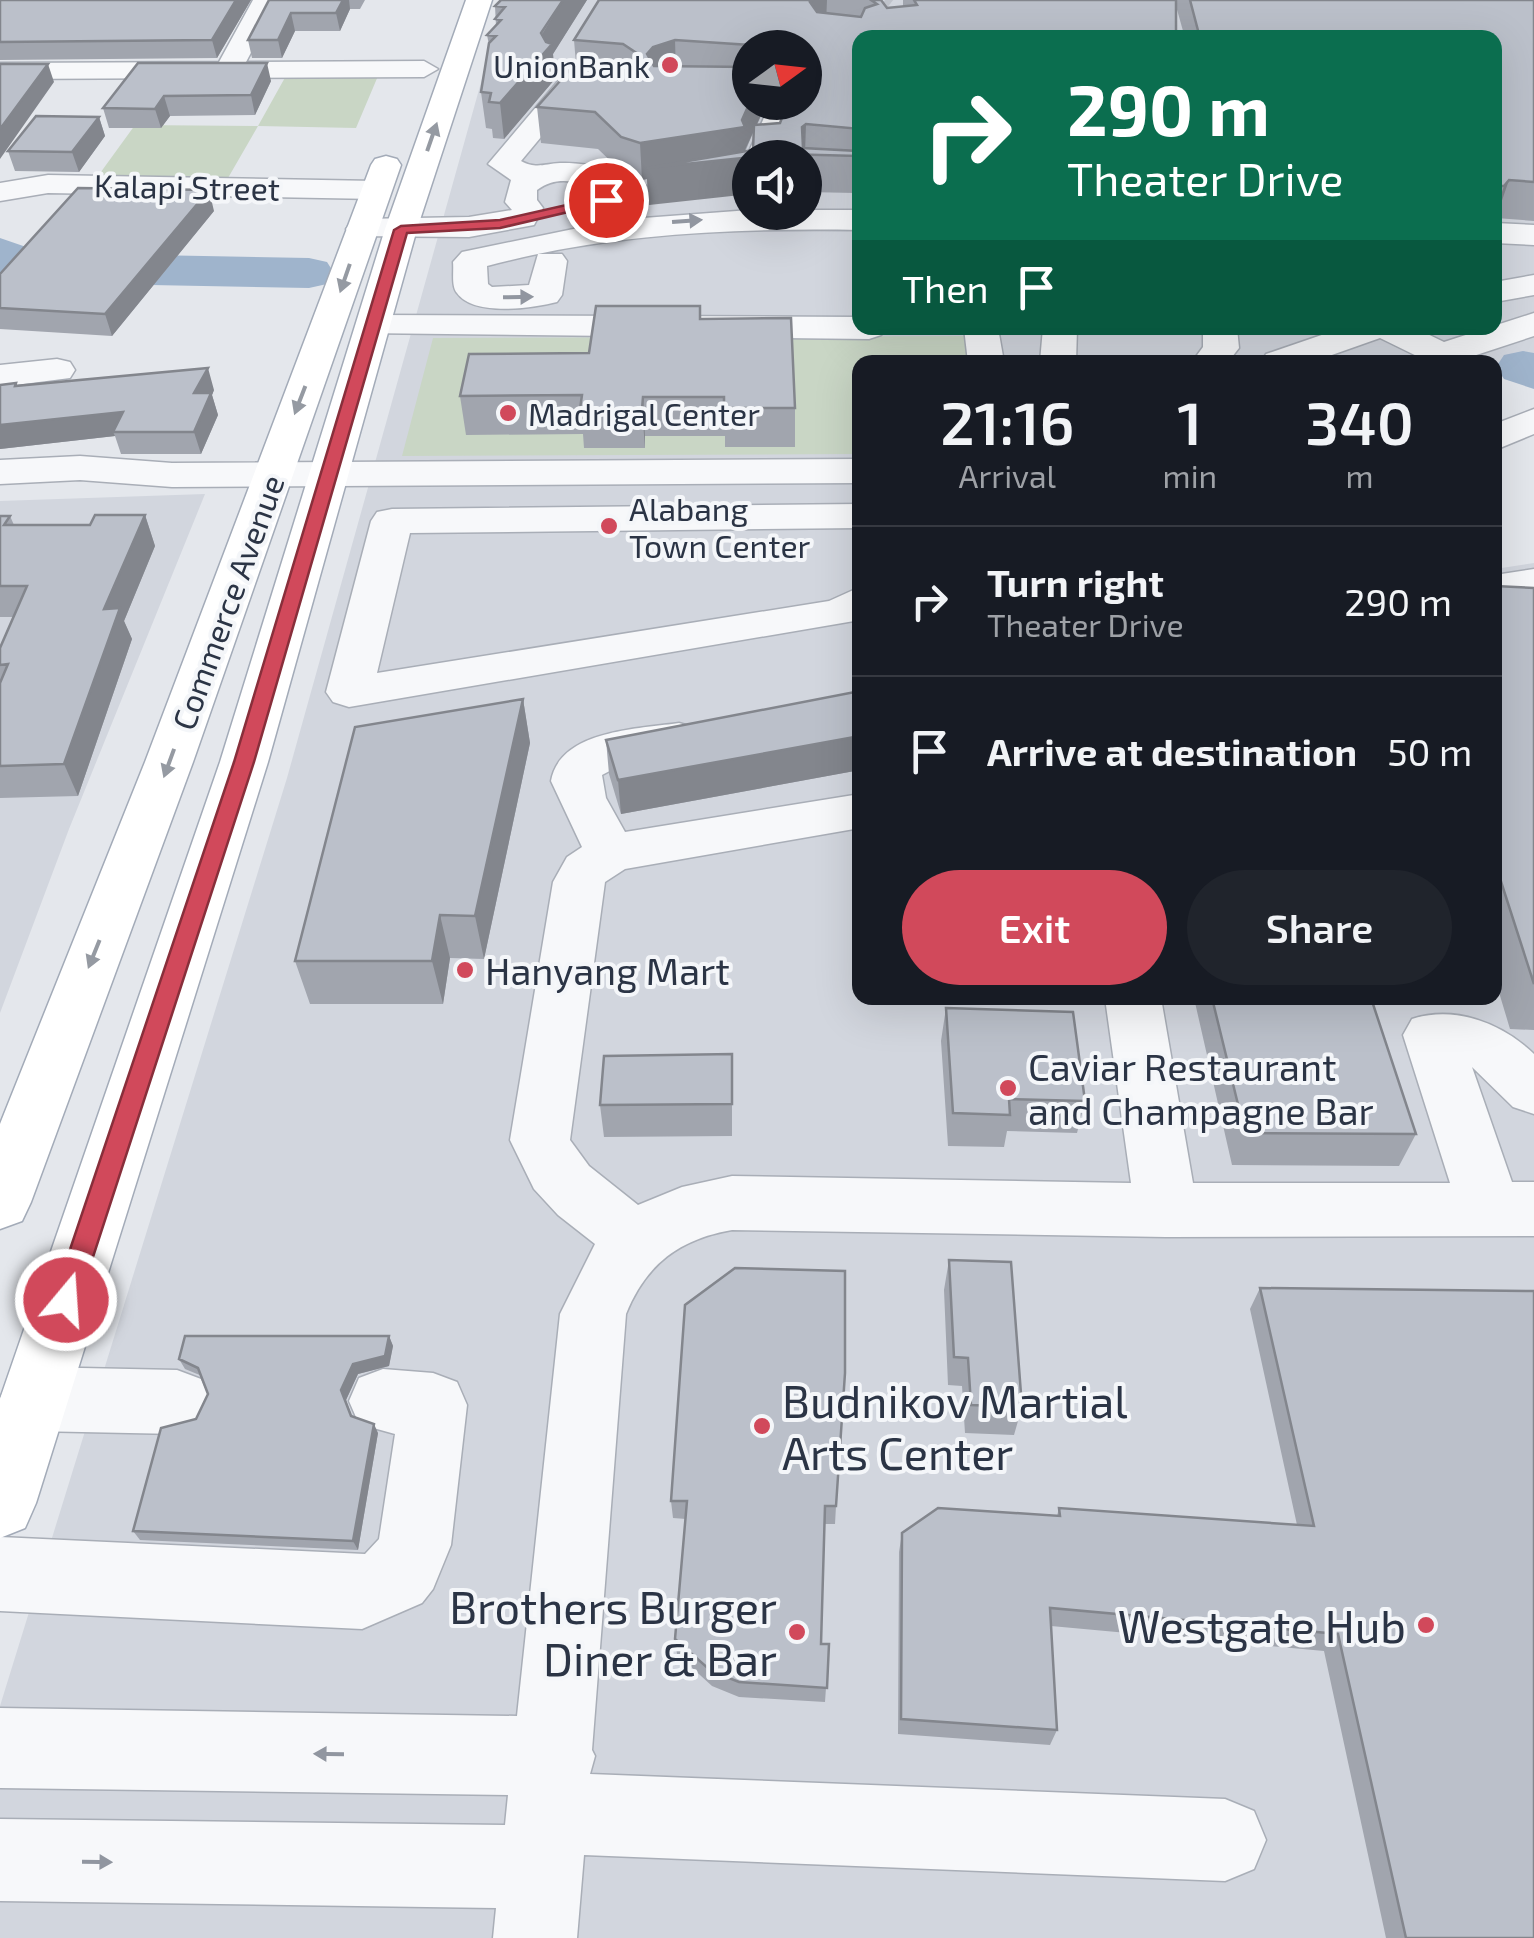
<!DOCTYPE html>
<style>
:root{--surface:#171b24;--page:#20242c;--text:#f1f3f6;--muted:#9ea1a6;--line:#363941;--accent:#d1495b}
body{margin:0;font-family:"Exo 2",sans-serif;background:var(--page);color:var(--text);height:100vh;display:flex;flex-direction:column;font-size:38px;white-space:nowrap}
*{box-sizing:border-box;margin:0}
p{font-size:32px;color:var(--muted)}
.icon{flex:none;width:55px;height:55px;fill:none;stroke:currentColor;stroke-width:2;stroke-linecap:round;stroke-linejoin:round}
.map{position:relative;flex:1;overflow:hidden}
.side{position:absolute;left:852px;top:355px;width:650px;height:650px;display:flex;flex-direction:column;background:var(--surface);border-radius:20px;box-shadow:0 10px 40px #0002}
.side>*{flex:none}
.hud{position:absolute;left:852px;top:30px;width:650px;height:305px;border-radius:20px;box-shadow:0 10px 40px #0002;background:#0b6e4f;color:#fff;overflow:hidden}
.needle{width:65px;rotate:75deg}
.tools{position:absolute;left:732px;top:30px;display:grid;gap:20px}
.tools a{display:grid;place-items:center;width:90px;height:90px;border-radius:50%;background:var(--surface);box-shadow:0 10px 40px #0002;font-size:50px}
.pin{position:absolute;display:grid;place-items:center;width:85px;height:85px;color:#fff;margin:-42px;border:5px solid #fff;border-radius:50%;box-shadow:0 2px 10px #0007}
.me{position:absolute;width:110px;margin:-55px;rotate:18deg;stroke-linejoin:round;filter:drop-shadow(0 0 8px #0008)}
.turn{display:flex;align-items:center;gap:35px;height:210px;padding:0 50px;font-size:45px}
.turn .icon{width:130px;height:130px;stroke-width:2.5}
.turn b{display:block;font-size:70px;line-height:85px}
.then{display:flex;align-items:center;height:95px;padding:0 50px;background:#0003;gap:20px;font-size:38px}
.eta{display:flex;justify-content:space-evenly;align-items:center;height:170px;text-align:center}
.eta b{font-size:60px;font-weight:600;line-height:70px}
.cta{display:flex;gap:20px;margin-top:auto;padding:20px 50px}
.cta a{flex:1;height:115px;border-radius:60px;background:var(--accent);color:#fff;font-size:40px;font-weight:600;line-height:115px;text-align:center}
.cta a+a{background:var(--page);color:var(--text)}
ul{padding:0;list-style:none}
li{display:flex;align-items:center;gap:30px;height:150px;padding:0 50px;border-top:2px solid var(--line)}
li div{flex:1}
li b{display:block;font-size:38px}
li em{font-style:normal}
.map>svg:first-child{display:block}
.built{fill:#d2d6de;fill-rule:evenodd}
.green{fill:#c9d6c5}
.water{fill:#9fb4cc}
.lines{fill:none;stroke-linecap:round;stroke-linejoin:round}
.river{fill:#9fb4cc;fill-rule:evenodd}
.minor-tunnel{stroke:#bfc3cb;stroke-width:29;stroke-dasharray:29 14;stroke-linecap:butt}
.minor-casing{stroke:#a9aeb7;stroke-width:3}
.major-casing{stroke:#a3abb8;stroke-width:3}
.minor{fill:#f7f8fa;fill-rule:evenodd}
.major{fill:#fff;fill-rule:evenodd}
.wall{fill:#a1a5ae;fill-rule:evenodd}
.shaded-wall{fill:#83868d}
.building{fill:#bbc0ca;stroke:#83868d;stroke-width:2.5}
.oneway{fill:#959aa2}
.oneway2{fill:#9196a0}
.route{fill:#d1495b;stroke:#882f3b;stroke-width:2.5}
.poi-dot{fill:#d1495b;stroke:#f4f6f9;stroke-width:4}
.labels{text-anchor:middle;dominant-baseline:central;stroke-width:8;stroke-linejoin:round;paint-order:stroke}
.far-poi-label{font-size:32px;fill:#2b3445;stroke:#f4f6f9;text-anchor:start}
.far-street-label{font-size:32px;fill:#2b3445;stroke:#f4f6f9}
.poi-label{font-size:38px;fill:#2b3445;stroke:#f4f6f9;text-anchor:start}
.near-poi-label{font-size:45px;fill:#2b3445;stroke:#f4f6f9;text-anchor:end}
</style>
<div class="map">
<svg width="1534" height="1938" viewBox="0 0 1534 1938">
<rect width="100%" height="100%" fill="#e4e7ec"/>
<path class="built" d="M504 0H1534V363L1495 376V362H860V998H1495V569L1534 563V1938H0V1706L287 778ZM860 38H1495V328H860ZM750 48H805V102H750ZM750 158H805V212H750Z
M205 494 69 829 0 1013V501Z"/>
<path class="green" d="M287 74 378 76 356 128 258 126 228 178 98 176 135 125 258 126Z
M970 336 975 362H860V454L402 456 433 338Z"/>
<path class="water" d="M0 243 37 250 266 265 255 284H100L0 274Z"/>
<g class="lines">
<path class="river" d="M0 238 29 248 98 254 309 258 327 262 334 273 327 284 309 288 98 284 0 272Z
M1523 351 1534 353V389L1504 379 1496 367 1504 355Z"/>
<path class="minor-tunnel" d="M885 0 890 4"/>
<defs>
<path id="minor" d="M253 0H279L246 62 424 61 438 69 424 77 0 79V63L219 62Z
M569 78 597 80 611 88 597 96 576 95 521 161C536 169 544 164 560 163 586 162 637 171 653 193L648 200C611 209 575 162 537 190V200L543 208 534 225 469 237 351 236 346 229 351 222 362 219 469 217 512 210 505 202 511 180 488 164 559 80Z
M771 102H799L776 158H750V164L746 158Z
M805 164 860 167V185L805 182Z
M48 175 376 181 387 183 391 190 387 197 376 199 48 193 0 201V183Z
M750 210H860V230C734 228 610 233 487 266L488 284 492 287 529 285 538 254H562L567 261 562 295 557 302C533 308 474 317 457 293 451 286 454 271 453 262L462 252 617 220Z
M1495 223 1534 225V245L1495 243Z
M1534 275V295L1495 302V282Z
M1534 313V336L1455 362H1429L1380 338 1312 362H1261L1266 354 1342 328H1415L1444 342Z
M374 315 860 317V328H887L881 335 869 339 362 333 356 326 362 319Z
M964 328H998L1004 362H968Z
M1043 328H1077L1076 362H1040Z
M1203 328H1237L1239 348 1228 362H1192L1203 347Z
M57 359 70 362 75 370 70 378 0 387V365Z
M1534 409V434L1495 450V424Z
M80 456 172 463 860 459V483L172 487 80 480 0 484V460Z
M860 504V528L410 533 377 673 829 601 860 587V620L349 707 333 702 326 692 371 521 377 512 392 509Z
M1534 569V595L1495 601V575Z
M679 723 696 728 703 739 696 750 623 764 602 775 606 798 625 832 860 794V828L625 869 605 882 570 1140 589 1166 638 1205 682 1187 732 1176 1131 1183 1105 998H1161L1193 1183H1450L1403 1035 1412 1019C1455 1005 1502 1023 1534 1054V1114L1513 1107 1472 1067 1512 1182H1534V1236L1166 1237 732 1230C680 1239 646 1264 626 1314L592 1750 595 1756 590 1774 1225 1799 1254 1811 1266 1840 1254 1869 1225 1881 584 1855 577 1938H493L496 1908 0 1901V1819L505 1825 508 1795 0 1788V1708L517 1716 560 1314 595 1244 558 1215 534 1189 510 1140 553 882 567 857 582 847 551 781C560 730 638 729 679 723Z
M34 1367 177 1370 201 1379 211 1402 201 1425 177 1434 34 1431 10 1422 0 1399 10 1376Z
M383 1369 433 1373 457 1382 467 1405 451 1545 433 1589 422 1603 362 1629 0 1611V1537L365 1554 379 1539 395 1434 359 1424 349 1401 359 1378Z"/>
<path id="major" d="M466 0H492L417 229 268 762 36 1503 25 1528 0 1538V1399L220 762 385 229Z
M386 156 397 159 401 165 193 762 31 1202 22 1221 0 1229V1124L145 762 371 165 375 159Z"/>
</defs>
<use href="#minor" class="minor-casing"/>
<use href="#major" class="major-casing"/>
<use href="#minor" class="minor"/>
<use href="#major" class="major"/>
</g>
<path class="wall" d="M0 0H251L217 58 0 60Z
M269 0H365L360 9H350L340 31H295L282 58H252L248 40Z
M501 0H587L553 54 555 79 504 139 493 138 492 129 486 128 481 92 489 45 487 35 496 26 495 6Z
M599 0H881L887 8 903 6V0H1534V221L1496 218 1495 219V38H1185L1176 6 860 38V165H857L856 193 805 192V158H750L649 205 647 179 642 180 624 174 598 149 541 143 537 107 576 64 574 40ZM750 48H805V102L780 123 757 125 767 102H750ZM753 133V150L745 152Z
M138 63 271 81 255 115 170 116 161 128H109L103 108Z
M99 117 105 136 79 172 15 171 8 151Z
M214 211 112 336 0 329V274Z
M701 319 795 408V447H725V436H645V448H584L583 434 466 435 460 396 589 353Z
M16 383 17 386 214 390 212 395 218 415 201 454H121L115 436 0 449V385Z
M145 515 155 546 124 621 132 639 78 796 0 798V648L13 617H0V516H10L14 525H90Z
M1495 586 1534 588V1030L1510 1029 1495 979Z
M860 691V770L621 814 609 774 606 740Z
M523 699 530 743 484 959 450 958 443 1004H310L295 961Z
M1194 998H1371L1416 1134 1399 1166 1232 1165Z
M946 1008 1085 1101 1077 1133 1007 1131 1004 1147 948 1146 941 1041Z
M732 1054V1136L604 1137 600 1105Z
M949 1260 1022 1407 1014 1435 965 1433 962 1386 948 1385 944 1290Z
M1260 1288 1534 1938H1386L1324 1651 1051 1626 1057 1730 1050 1745 898 1734 899 1552 902 1533 1057 1516 1059 1508 1297 1525 1250 1309Z
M389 1336 393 1346 389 1366 358 1374 346 1400 352 1416 378 1433 358 1550 140 1540 133 1531 196 1419 208 1394 202 1376 185 1369 179 1359Z
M671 1501 836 1506 835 1524H825L821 1644H829L825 1702 739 1697 712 1686 677 1654 675 1639 686 1519 673 1518Z"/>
<path class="shaded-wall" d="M236 0H251L217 58 212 40Z
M343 0H349L350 9 340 31 336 13Z
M563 0H587L553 54 555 79 504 139 500 103Z
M813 0H827L826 24 810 2Z
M291 13 295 31 282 58 278 40Z
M675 40 676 74 655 81 647 54 653 47Z
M267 63 271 81 255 115 251 95Z
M48 64 54 82 0 159V129Z
M164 96 170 116 161 128 155 109Z
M750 102H767L745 150V158L782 154V158H750V194L649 205 647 179 642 180 640 143 742 120Z
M99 117 105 136 79 172 72 152Z
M806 124 805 154H801L802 127Z
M1509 180 1496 218 1495 219V213L1504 186Z
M209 190 214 211 112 336 105 314Z
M208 368 214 390 212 395 218 415 201 454 194 432V393Z
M643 397 645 436V448L642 409Z
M123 412 113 432 115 436 0 449V425Z
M145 515 155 546 124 621 132 639 78 796 64 764 104 609Z
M523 699 530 743 484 959 475 916Z
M860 736V770L621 814 618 780Z
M440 915 450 958 443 1004 432 961Z
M389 1336 393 1346 389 1366 358 1374 346 1400 341 1390 353 1364Z
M374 1424 378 1433 358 1550 353 1541Z"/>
<path class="building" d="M0 0H236L212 40 0 42Z
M269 0H343L336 13H291L278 40H248Z
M501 0H563L541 33 546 42 552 44 500 103 489 102 491 93 481 92 489 43 496 36 487 35 501 20 495 19 505 7 495 6Z
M599 0H813L810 2 817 12 861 17 865 8 877 4 871 0H881L887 8 917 5 914 0H1176V38H860V129L806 124 802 127 803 148 858 151V156L782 154 647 168 753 150 754 125 780 123 788 102H805V48H751L750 45 675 40 653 47 647 54 654 66 750 67V102L742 120 745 127 640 143 621 137 595 112 537 107 575 64 623 67 641 56 623 44 574 40Z
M1190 0H1534V182L1509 180 1504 186H1495V38H1200Z
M138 63H267L251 95 164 96 155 109 103 108Z
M0 64H48L0 129Z
M36 116 99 117 72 152 8 151Z
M78 188 209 190 105 314 0 308V274Z
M596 306H700V319L791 318 795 408H724V397H643L642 409H580L582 395 460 396 469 354 589 353Z
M208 368 194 393H211L194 432H113L123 412 0 425V385L16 383 15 386Z
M95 515H145L104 609 120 608 64 764 0 766V683L8 664 0 665V648L27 586H0V516H10L4 525H90Z
M1495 586 1534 588V984L1495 863Z
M860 691V736L618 780 606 740Z
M523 699 475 916 440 915 432 961H295L355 727Z
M1212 998H1371L1416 1134 1245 1133Z
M946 1008 1073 1012 1085 1101 1009 1099 1010 1115 953 1113Z
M732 1054V1104L600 1105 604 1056Z
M949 1260 1011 1262 1022 1407 971 1405 968 1358 954 1357Z
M735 1268 845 1271V1373L836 1506H825L821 1644H829L827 1688 739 1682 711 1671 675 1639 687 1501H671L685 1305Z
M1260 1288 1534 1291V1938H1406L1338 1634 1050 1608 1057 1730 901 1719 902 1533 938 1508 1060 1516 1059 1508 1314 1526Z
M185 1336H389L385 1356 353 1364 341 1390 351 1416 374 1424 353 1541 133 1531 161 1428 196 1419 208 1394 198 1368 179 1359Z"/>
<defs><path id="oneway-solid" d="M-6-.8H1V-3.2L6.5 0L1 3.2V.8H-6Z" transform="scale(2.5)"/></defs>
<g class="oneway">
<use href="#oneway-solid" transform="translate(432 137) rotate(-71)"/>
<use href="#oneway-solid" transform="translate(345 278) rotate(109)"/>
<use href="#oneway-solid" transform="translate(300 400) rotate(111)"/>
<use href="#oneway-solid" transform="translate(169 763) rotate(110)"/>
<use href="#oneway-solid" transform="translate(94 954) rotate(112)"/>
</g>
<g class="oneway2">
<use href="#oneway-solid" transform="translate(687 221) rotate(-4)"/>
<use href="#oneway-solid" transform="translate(518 297) rotate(-1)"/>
<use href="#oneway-solid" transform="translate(329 1754) rotate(-179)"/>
<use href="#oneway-solid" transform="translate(97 1862) rotate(1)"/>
</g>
<path class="route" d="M606 196 611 197V202L500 228 407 233 254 762 79 1300 76 1308 66 1312 56 1308 53 1300 234 762 394 230 401 226 500 220Z"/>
<g class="poi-dot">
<circle cx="670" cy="65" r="10"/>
<circle cx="508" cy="413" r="10"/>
<circle cx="609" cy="526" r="10"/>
<circle cx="465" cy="970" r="10"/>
<circle cx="1008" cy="1088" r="10"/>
<circle cx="762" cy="1426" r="10"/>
<circle cx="1426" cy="1625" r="10"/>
<circle cx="797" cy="1632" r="10"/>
</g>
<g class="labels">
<g class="far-poi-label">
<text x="650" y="65" text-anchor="end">UnionBank</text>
<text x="528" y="413">Madrigal Center</text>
<text x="629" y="508">Alabang<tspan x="629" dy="37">Town Center</tspan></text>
</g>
<g class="far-street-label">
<text transform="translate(187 186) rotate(1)">Kalapi Street</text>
<text transform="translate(227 602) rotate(-70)">Commerce Avenue</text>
</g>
<g class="poi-label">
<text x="485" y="970">Hanyang Mart</text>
<text x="1028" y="1066">Caviar Restaurant<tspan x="1028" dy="44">and Champagne Bar</tspan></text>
</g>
<g class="near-poi-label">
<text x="782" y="1400" text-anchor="start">Budnikov Martial<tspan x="782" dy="52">Arts Center</tspan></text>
<text x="777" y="1606">Brothers Burger<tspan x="777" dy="52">Diner &amp; Bar</tspan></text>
<text x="1406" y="1625">Westgate Hub</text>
</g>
</g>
</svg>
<div class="tools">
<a><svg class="needle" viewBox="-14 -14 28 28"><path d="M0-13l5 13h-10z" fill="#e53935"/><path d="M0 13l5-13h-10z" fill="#9ea1a6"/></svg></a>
<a><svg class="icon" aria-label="sound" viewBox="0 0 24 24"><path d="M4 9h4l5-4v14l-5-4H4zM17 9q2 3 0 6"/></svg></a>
</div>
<div class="pin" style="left:606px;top:200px;background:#d93025"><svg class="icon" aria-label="arrive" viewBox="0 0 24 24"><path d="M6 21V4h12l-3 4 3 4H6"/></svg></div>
<svg class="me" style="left:66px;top:1300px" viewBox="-20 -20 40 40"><circle r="17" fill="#d1495b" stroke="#fff" stroke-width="3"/><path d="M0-11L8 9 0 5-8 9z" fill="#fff"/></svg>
<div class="hud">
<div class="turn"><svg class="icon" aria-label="right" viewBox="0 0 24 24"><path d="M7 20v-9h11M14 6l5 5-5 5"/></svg><div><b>290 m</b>Theater Drive</div></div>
<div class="then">Then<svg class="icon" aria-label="arrive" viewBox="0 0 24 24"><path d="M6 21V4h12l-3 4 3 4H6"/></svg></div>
</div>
<section class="side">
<div class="eta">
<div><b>21:16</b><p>Arrival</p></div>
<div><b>1</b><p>min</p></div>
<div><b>340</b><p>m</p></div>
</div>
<ul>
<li><svg class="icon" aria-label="right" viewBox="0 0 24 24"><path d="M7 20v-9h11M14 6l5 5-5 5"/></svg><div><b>Turn right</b><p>Theater Drive</p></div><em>290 m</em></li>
<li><svg class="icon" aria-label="arrive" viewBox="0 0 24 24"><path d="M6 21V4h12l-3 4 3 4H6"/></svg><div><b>Arrive at destination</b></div><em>50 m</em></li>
</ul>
<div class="cta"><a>Exit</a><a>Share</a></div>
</section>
</div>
